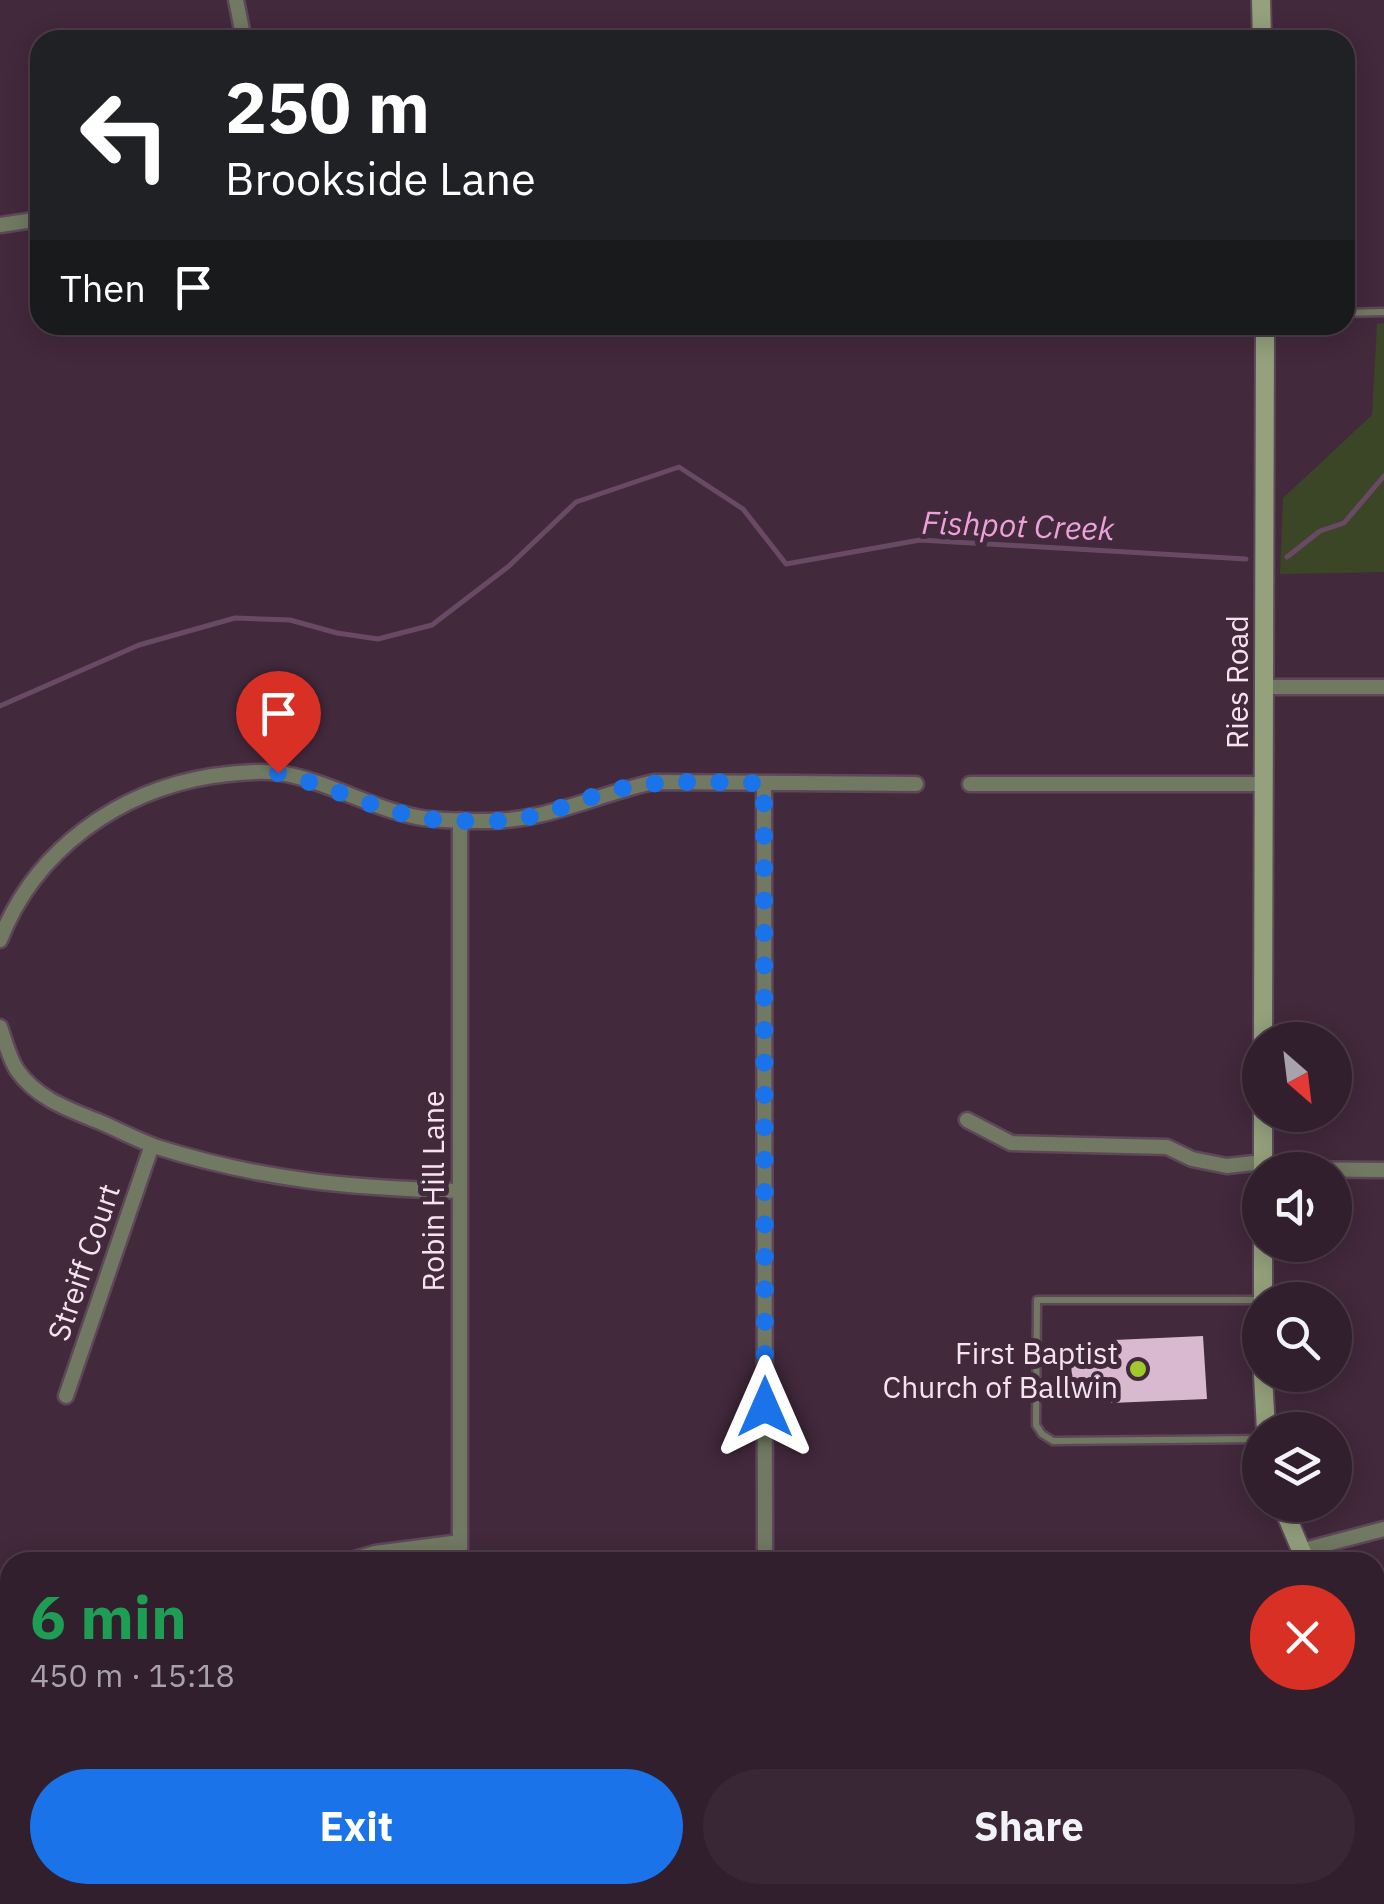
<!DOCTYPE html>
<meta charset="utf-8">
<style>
:root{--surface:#321f2d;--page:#3a2735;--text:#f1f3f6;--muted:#a8a2aa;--line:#4d3d49;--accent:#1a73e8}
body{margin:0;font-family:"IBM Plex Sans",sans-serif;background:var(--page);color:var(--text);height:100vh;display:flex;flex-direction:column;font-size:38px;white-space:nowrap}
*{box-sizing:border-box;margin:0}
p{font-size:32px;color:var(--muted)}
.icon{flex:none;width:55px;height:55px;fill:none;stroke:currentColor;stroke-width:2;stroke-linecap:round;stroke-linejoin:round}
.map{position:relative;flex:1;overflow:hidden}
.side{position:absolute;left:0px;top:1552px;width:1385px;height:352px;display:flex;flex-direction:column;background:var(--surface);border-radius:30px 30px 0 0;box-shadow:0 5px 25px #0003,0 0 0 2px var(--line)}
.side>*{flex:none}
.top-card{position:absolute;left:30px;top:30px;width:1325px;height:305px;border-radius:30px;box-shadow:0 5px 25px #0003,0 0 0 2px var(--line);background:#202124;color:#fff;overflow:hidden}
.needle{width:65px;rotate:152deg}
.fabs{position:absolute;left:1242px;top:1022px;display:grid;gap:20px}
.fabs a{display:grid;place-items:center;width:110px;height:110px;border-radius:50%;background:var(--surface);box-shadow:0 5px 25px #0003,0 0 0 2px var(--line);font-size:50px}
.pin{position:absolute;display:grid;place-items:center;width:85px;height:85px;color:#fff;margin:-102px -42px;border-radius:50% 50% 50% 0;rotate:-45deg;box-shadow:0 0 10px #0007}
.pin .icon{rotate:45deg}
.me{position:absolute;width:110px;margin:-55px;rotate:0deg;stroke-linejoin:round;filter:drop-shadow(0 0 8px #0008)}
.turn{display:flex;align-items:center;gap:35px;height:210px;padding:0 30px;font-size:45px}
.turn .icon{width:130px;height:130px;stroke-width:2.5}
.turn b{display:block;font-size:70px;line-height:85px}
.then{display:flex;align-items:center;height:95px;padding:0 30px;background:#0003;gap:20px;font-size:38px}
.round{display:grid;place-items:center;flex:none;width:105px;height:105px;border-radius:52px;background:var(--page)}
.headline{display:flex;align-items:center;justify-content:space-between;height:170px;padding:0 30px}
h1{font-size:60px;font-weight:700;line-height:75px;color:#1e9e55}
.cta{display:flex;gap:20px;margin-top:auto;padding:20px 30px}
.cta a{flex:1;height:115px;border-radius:60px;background:var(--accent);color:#fff;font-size:40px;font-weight:700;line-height:115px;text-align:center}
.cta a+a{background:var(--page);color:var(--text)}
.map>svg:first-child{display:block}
.green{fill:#3b4626}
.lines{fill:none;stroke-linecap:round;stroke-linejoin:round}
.stream{stroke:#6a4964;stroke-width:5}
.building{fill:#d8b9cf}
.lane-casing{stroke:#5e4759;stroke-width:11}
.street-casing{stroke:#5e4759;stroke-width:19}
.secondary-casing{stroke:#5e4759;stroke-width:22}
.lane{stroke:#717962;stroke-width:6}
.street{stroke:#717962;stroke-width:14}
.secondary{stroke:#94a17c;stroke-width:18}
.route{stroke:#1a73e8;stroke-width:18;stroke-dasharray:0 32.4}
.poi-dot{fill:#a0c92c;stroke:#42293c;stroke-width:4}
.labels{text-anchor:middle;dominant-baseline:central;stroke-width:10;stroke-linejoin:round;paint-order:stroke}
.street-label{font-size:30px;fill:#f4e4ef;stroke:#42293c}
.poi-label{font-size:30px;fill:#f4e4ef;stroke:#42293c;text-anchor:end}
.water-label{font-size:32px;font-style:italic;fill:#eca2d8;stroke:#42293c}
</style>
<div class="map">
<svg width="1384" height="1904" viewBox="0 0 1384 1904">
<rect width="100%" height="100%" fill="#42293c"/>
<path class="green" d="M1384 323V572L1280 574 1283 498 1372 415 1377 324Z"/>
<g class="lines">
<path class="stream" d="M1287 557 1320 531 1344 523 1384 476
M0 706 139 645 235 618 290 620 337 633 378 639 432 625 509 566 576 502 679 467 743 509 786 564 920 540 1246 559"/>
</g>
<path class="building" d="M1203 1336 1207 1399 1111 1403 1113 1386 1073 1389 1070 1351 1111 1352 1114 1340Z"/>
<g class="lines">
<defs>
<path id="lane" d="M1345 313 1384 312
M1259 1300H1037L1036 1425 1042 1434 1053 1441 1260 1439
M1375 1852 1384 1850"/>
<path id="street" d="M236 0 244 40
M0 225 40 219
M1263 687H1384
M764 783 765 1562
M970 784H1264
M0 940C35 850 118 791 212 776 233 773 258 770 280 773 328 781 370 808 417 817 439 821 463 821 485 821 545 822 597 794 654 782L916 784
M0 1027C5 1041 9 1058 17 1070 37 1099 70 1110 100 1122 119 1130 137 1140 157 1147 261 1180 350 1188 459 1191
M967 1120 1011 1143 1167 1147 1192 1159 1227 1166 1263 1162
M1263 1169 1384 1170
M66 1396 152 1145
M1300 1551 1384 1529
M344 1562 375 1553 460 1542
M460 1562V820
M890 1895 895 1904
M1262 1895V1904
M392 1904 395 1895
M728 1904 742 1895"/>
<path id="secondary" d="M1261 0 1262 40
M1263 1040 1265 325
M1263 1170V1115
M1263 1300V1245
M1263 1375 1266 1430
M1282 1505 1306 1562
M1375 1680 1384 1694"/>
</defs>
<use href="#lane" class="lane-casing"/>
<use href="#street" class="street-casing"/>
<use href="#secondary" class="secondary-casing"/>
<use href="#lane" class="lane"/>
<use href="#street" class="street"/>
<use href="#secondary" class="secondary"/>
</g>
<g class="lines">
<path class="route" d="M278 773C325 784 369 807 417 817 438 821 464 821 486 821 540 822 570 801 619 789 666 778 716 783 764 783L765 1407"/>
</g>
<circle class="poi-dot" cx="1138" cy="1369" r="10"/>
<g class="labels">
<g class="street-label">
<text transform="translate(1236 682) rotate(-90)">Ries Road</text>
<text transform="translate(432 1191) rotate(-90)">Robin Hill Lane</text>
<text transform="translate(83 1262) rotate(-71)">Streiff Court</text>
</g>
<g class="poi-label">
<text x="1118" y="1352">First Baptist<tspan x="1118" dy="34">Church of Ballwin</tspan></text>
</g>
<g class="water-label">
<text transform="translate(1018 525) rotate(2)">Fishpot Creek</text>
</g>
</g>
</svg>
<div class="fabs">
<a><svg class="needle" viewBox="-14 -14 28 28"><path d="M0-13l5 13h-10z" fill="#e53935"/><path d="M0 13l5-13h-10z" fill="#a8a2aa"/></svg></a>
<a><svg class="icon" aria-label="sound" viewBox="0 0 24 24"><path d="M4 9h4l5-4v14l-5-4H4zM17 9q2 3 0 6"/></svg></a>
<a><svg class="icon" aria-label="search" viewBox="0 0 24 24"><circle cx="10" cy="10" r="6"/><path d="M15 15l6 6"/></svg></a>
<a><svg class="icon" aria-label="layers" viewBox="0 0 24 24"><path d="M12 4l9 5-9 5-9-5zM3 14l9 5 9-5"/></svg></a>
</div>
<div class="pin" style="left:278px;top:773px;background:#d93025"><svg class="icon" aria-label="arrive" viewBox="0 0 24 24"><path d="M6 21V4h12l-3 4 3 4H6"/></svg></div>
<svg class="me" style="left:765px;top:1407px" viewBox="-20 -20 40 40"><path d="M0-17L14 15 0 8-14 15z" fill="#1a73e8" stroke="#fff" stroke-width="4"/></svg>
<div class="top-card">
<div class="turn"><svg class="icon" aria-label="left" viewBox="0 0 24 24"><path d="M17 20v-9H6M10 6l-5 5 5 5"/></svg><div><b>250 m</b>Brookside Lane</div></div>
<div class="then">Then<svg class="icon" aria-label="arrive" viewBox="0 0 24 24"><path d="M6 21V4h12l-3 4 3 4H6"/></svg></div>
</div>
<section class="side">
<div class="headline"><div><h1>6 min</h1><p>450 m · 15:18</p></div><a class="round" style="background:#d93025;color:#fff"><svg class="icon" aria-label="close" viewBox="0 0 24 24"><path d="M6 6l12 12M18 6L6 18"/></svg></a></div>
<div class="cta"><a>Exit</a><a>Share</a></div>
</section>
</div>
